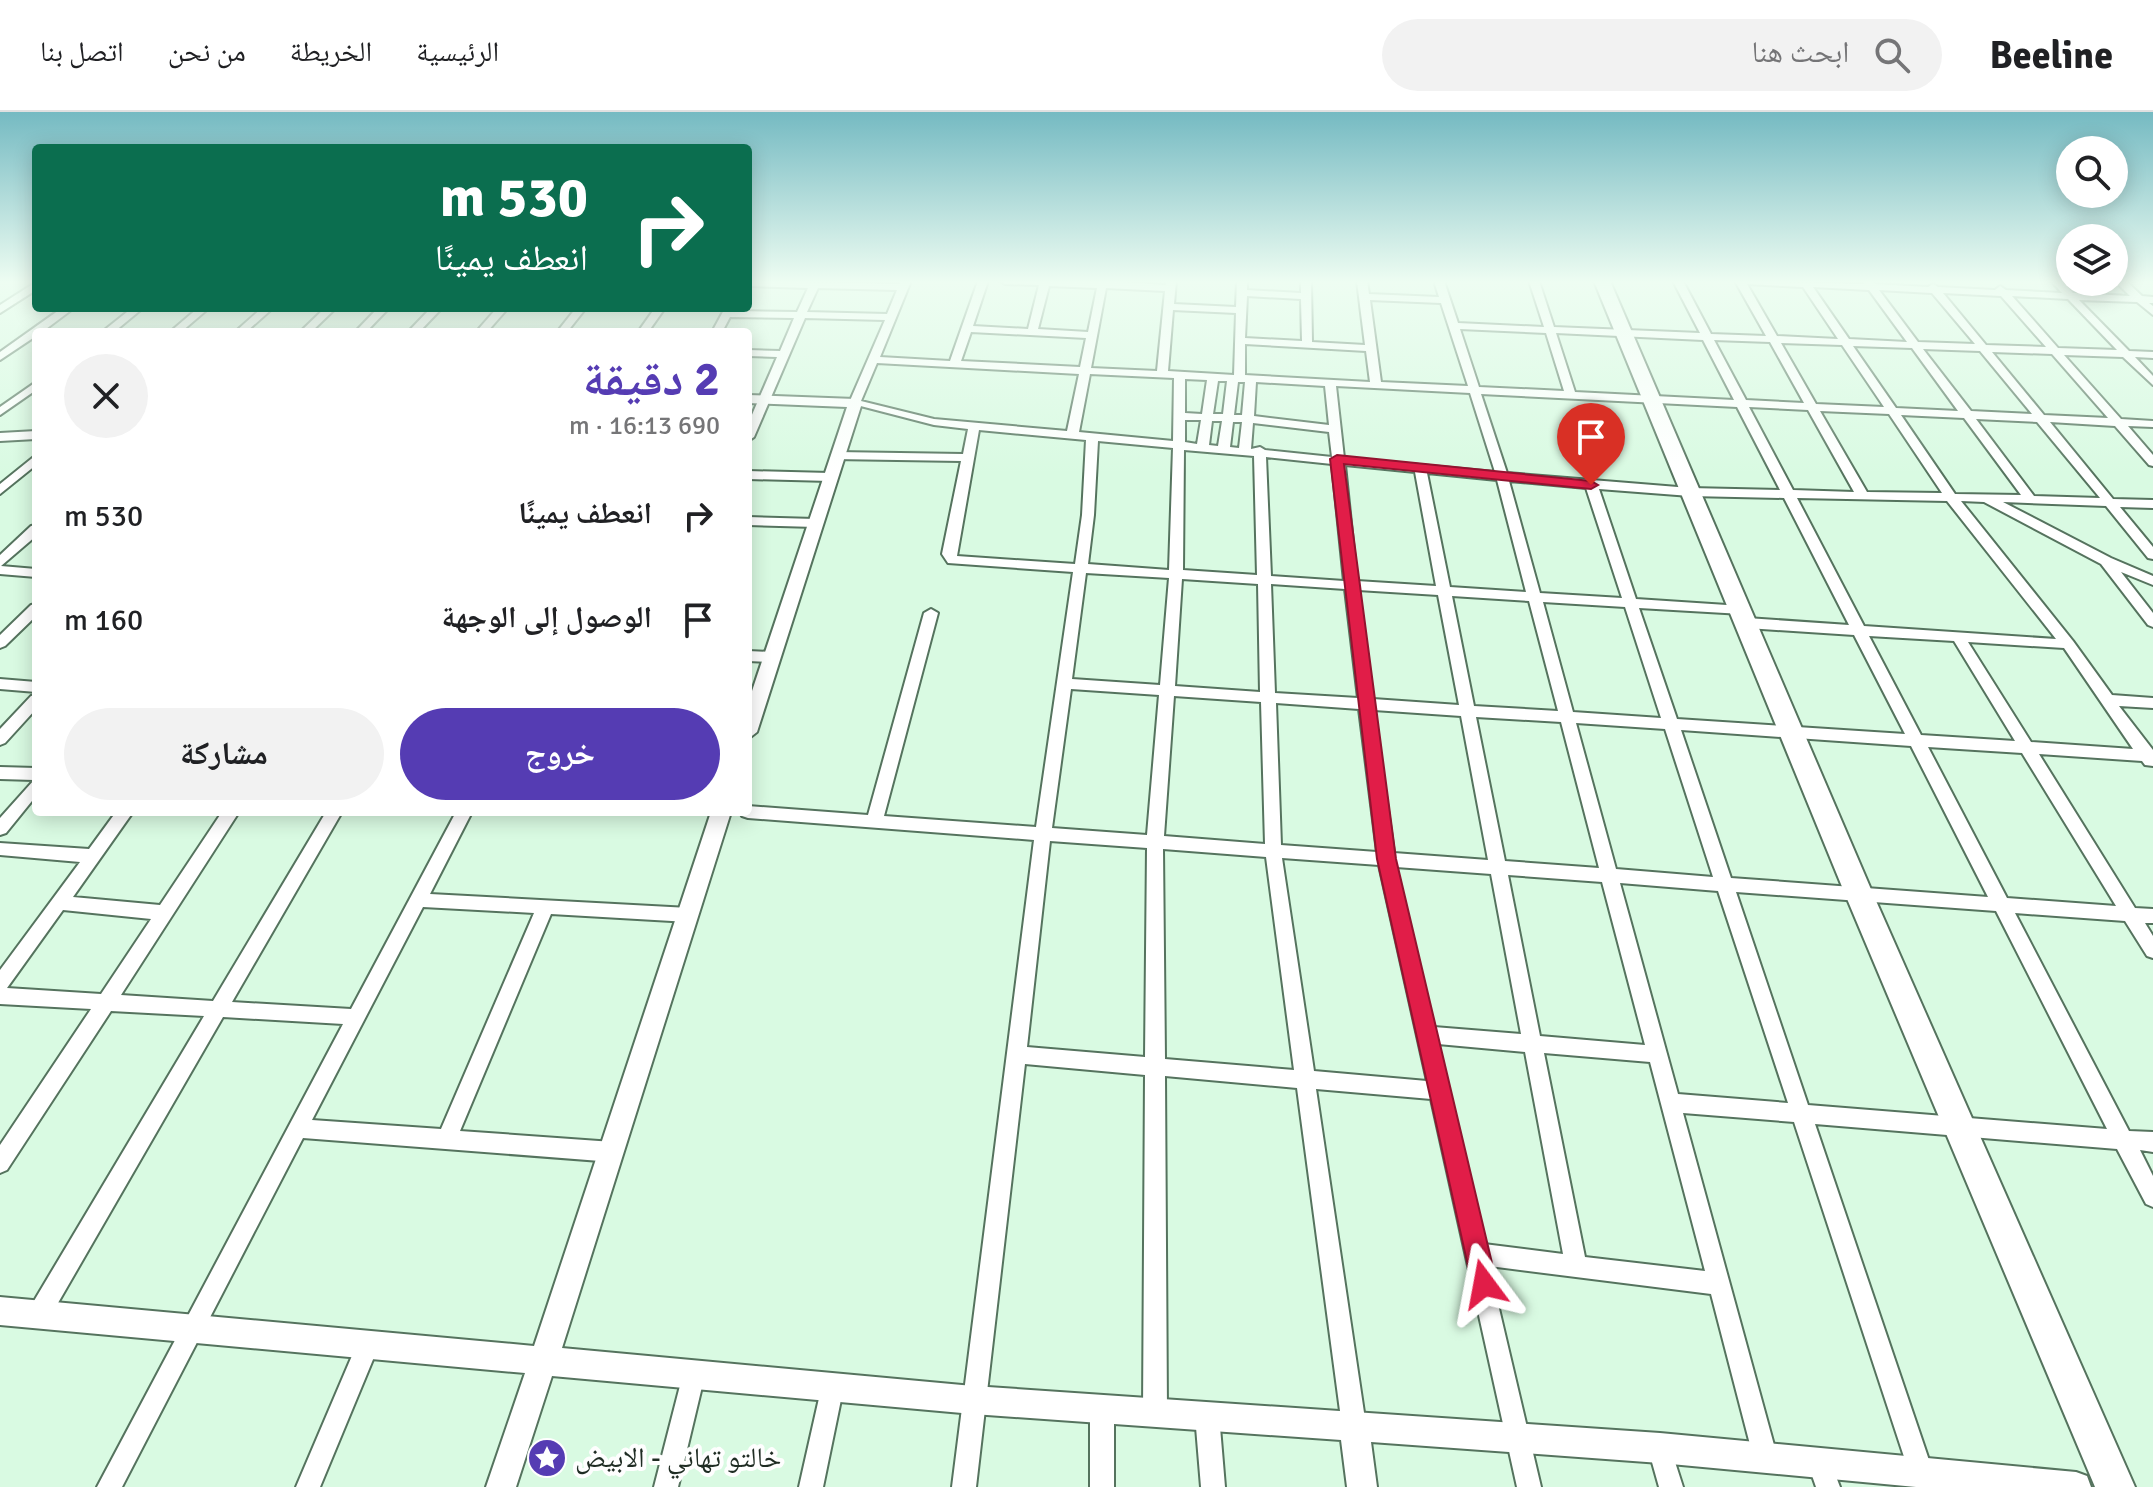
<!DOCTYPE html>
<html lang="ar">
<meta charset="utf-8">
<style>
:root{--surface:#fff;--page:#f2f2f2;--text:#202124;--muted:#757577;--line:#e0e0e0;--accent:#553cb3}
body{margin:0;font-family:Signika,"Noto Naskh Arabic",sans-serif;background:var(--page);color:var(--text);direction:rtl;height:100vh;display:flex;flex-direction:column;font-size:30px;white-space:nowrap}
*{box-sizing:border-box;margin:0}
p{font-size:26px;color:var(--muted)}
.icon{flex:none;width:44px;height:44px;fill:none;stroke:currentColor;stroke-width:2;stroke-linecap:round;stroke-linejoin:round}
.map{position:relative;flex:1;overflow:hidden;direction:ltr}
.drawer{position:absolute;left:32px;top:216px;width:720px;height:488px;display:flex;flex-direction:column;background:var(--surface);border-radius:8px;box-shadow:0 4px 20px #0003;direction:rtl}
.drawer>*{flex:none}
.top-card{position:absolute;left:32px;top:32px;width:720px;height:168px;border-radius:8px;box-shadow:0 4px 20px #0003;direction:rtl;background:#0b6e4f;color:#fff;overflow:hidden}
.tools{position:absolute;left:2056px;top:24px;display:grid;gap:16px}
.tools a{display:grid;place-items:center;width:72px;height:72px;border-radius:50%;background:var(--surface);box-shadow:0 4px 20px #0003;font-size:40px}
.pin{position:absolute;display:grid;place-items:center;width:68px;height:68px;color:#fff;margin:-82px -34px;border-radius:50% 50% 50% 0;rotate:-45deg;box-shadow:0 0 8px #0007}
.pin .icon{rotate:45deg}
.me{position:absolute;width:88px;margin:-44px;rotate:347deg;stroke-linejoin:round;filter:drop-shadow(0 0 6px #0008)}
.turn{display:flex;align-items:center;gap:28px;height:168px;padding:0 32px;font-size:36px}
.turn .icon{width:104px;height:104px;stroke-width:2.5}
.turn b{display:block;font-size:56px;line-height:68px}
.round{display:grid;place-items:center;flex:none;width:84px;height:84px;border-radius:42px;background:var(--page)}
.headline{display:flex;align-items:center;justify-content:space-between;height:136px;padding:0 32px}
h1{font-size:48px;font-weight:700;line-height:60px;color:var(--accent)}
.cta{display:flex;gap:16px;margin-top:auto;padding:16px 32px}
.cta a{flex:1;height:92px;border-radius:48px;background:var(--accent);color:#fff;font-size:32px;font-weight:700;line-height:92px;text-align:center}
.cta a+a{background:var(--page);color:var(--text)}
ul{padding:0;list-style:none}
li{display:flex;align-items:center;gap:24px;height:104px;padding:0 32px}
li div{flex:1}
li b{display:block;font-size:30px}
li em{font-style:normal}
header{display:flex;align-items:center;gap:48px;box-sizing:border-box;height:112px;padding:0 40px;background:var(--surface);border-bottom:2px solid var(--line)}
header strong{font-size:38px}
nav{display:flex;gap:44px;margin-inline-start:auto;font-size:28px}
.search{width:560px;height:72px;background:var(--page);display:flex;align-items:center;gap:20px;box-sizing:border-box;padding:0 28px;border-radius:44px;color:var(--muted);font-size:30px}
.map>svg:first-child{display:block}
.lines{fill:none;stroke-linecap:round;stroke-linejoin:round}
.minor-casing{stroke:#55735e;stroke-width:4}
.tertiary-casing{stroke:#55735e;stroke-width:4}
.primary-casing{stroke:#55735e;stroke-width:4}
.minor{fill:#fff;fill-rule:evenodd}
.tertiary{fill:#fff;fill-rule:evenodd}
.primary{fill:#fff;fill-rule:evenodd}
.route{fill:#e11d48;stroke:#92132f;stroke-width:2}
.labels{text-anchor:middle;dominant-baseline:central;stroke-width:8;stroke-linejoin:round;paint-order:stroke}
.near-poi-label{font-size:28px;fill:#1f2c23;stroke:#fefefe;text-anchor:start}
</style>
<header>
<strong>Beeline</strong>
<div class="search"><svg class="icon" aria-label="search" viewBox="0 0 24 24"><circle cx="10" cy="10" r="6"/><path d="M15 15l6 6"/></svg>ابحث هنا</div>
<nav><a>الرئيسية</a><a>الخريطة</a><a>من نحن</a><a>اتصل بنا</a></nav>
</header>
<div class="map">
<svg width="2153" height="1375" viewBox="0 0 2153 1375">
<rect width="100%" height="100%" fill="#d9fae2"/>
<g class="lines">
<defs>
<path id="minor" d="M748 169 900 172 901 169H911L880 245 950 249 978 169H988L973 214 1028 217 1039 173 1005 172 1000 169H1108L1166 173V169H1176L1174 192 1236 195 1237 169H1247V178L1301 181V169H1311L1312 230 1365 233 1357 169H1367L1369 182 1439 185 1434 169H1444L1458 211 1544 215 1529 169H1539L1554 215 1700 221 1673 169H1683L1711 222 1766 224 1735 169 1864 172 1865 169H1873L1875 172 1928 175 1933 172 1938 175 1995 178 2000 174 2006 178 2062 181 2051 169H2062L2073 181 2130 184 2115 169H2126L2142 184 2153 185V191H2149L2153 194V203L2137 190 2079 188 2129 239 2153 240V246L2135 245 2153 264V273L2123 245 2064 243 2121 307 2153 309V315L2128 314 2153 343V354L2149 353 2115 314 2050 310 2113 387 2153 388V396L2120 395 2153 435V447L2148 446 2106 394 2003 390 2111 446 2153 464V473L2121 460 2153 501V515L2148 513 2101 452 1984 390 1961 389 2073 529 2112 583 2153 586V596L2119 594 2153 638V654L2145 653 2142 649 2039 642 2135 796 2153 797V811H2145L2153 824V846L2147 844 2125 809 2015 801 2129 1019 2153 1020V1040L2140 1038 2153 1064V1095L2146 1092 2117 1037 1815 1012 1933 1360 1929 1368 1921 1372 1913 1368 1909 1360 1794 1010 1683 1001 1777 1344 1773 1352 1765 1356 1757 1352 1753 1344 1711 1182 1489 1154 1541 1375H1517L1431 987 1316 977 1366 1314 1362 1322 1354 1326 1346 1322 1342 1314 1297 976 1165 964 1167 1300 1163 1308 1155 1312 1147 1308 1143 1300 1145 963 1025 952 976 1375H952L1034 728 748 706 742 704 740 700H748V694L868 703 924 501 931 497 938 501 884 704 1036 715 1073 460 948 451 942 442 961 349 833 347 831 344 837 340 963 342 968 317 934 313 849 291 885 208 805 206 754 325 748 329V312L777 245 748 244V238L780 239 794 206 730 205 722 220H712L725 196H735L733 199 797 200 808 176 748 174ZM1747 172 1803 175 1838 227 1777 224ZM1049 174 1097 176 1088 220 1038 217ZM1813 175 1869 178 1907 230 1849 227ZM818 176 897 178 887 202 807 200ZM1106 176 1165 179 1157 259 1091 256ZM1879 178 1932 181 1975 232 1918 230ZM1943 181 2001 184 2046 235 1986 233ZM1247 184 1301 187 1302 229 1245 226ZM2012 184 2068 187 2117 238 2058 236ZM1370 188 1441 191 1468 274 1381 270ZM1173 198 1236 201 1234 263 1168 259ZM1460 217 1546 221 1564 279 1479 275ZM971 220 1086 226 1080 255 961 249ZM1556 221 1703 228 1734 288 1575 280ZM1714 228 1770 230 1804 291 1746 288ZM1781 231 1842 233 1884 295 1816 292ZM1245 232 1366 239 1370 270 1245 263ZM1853 234 1912 236 1958 299 1896 296ZM1923 237 1980 239 2032 302 1971 299ZM1992 240 2052 242 2108 306 2044 303ZM877 251 1079 262 1067 319 934 307 861 289ZM1090 262 1174 266 1173 329 1079 320ZM1185 267 1207 268 1202 302 1185 301ZM1218 269H1227L1223 302H1213ZM1238 270H1245L1242 303H1234ZM1256 270 1325 274 1329 313 1254 304ZM1336 274 1470 281 1495 360 1344 346ZM1481 282 1737 295 1780 378 1690 376 1507 361ZM1749 295 1808 298 1854 380 1793 378ZM1820 299 1889 302 1942 381 1867 380ZM1901 303 1964 306 2021 383 1955 382ZM1976 307 2037 310 2100 386 2034 384ZM1185 308H1201L1197 332 1185 330ZM1212 309H1222L1218 334 1209 333ZM1233 310H1242L1239 336 1230 335ZM1253 311 1329 320 1332 345 1265 338 1260 335 1251 337ZM979 318 1086 328 1082 403 1075 452 957 444ZM1098 329 1173 336 1169 458 1088 452 1094 403ZM1184 338 1254 344 1257 463 1183 458ZM1266 345 1332 352 1344 469 1271 464ZM1345 353 1415 360 1436 474 1357 469ZM1427 361 1497 368 1526 480 1450 475ZM1509 369 1586 376 1622 486 1540 481ZM1599 377 1690 384 1784 386 1849 513 1747 506 1740 511 1747 516 1854 523 1905 622 1677 607 1639 496 1742 502 1749 498 1742 494 1636 487ZM1797 386 1947 389 2056 527 1864 514ZM1086 461 1169 466 1160 573 1072 567ZM1182 467 1258 472 1260 580 1175 574ZM1271 472 1345 477 1358 586 1275 581ZM1358 478 1438 483 1459 593 1373 587ZM1452 484 1529 489 1558 599 1474 594ZM1543 490 1625 495 1661 606 1573 600ZM1869 524 1954 529 2015 629 1921 623ZM1968 530 2064 536 2133 637 2031 630ZM1071 577 1159 583 1147 723 1052 716ZM1174 584 1261 590 1265 732 1164 724ZM1276 591 1359 597 1377 740 1281 733ZM1374 598 1461 604 1488 748 1394 741ZM1476 605 1561 610 1599 756 1505 749ZM1576 611 1665 617 1713 765 1616 757ZM1681 618 1911 634 1988 785 1731 766ZM1928 635 2022 641 2116 794 2007 786ZM1050 729 1147 736 1145 945 1027 935ZM1163 737 1266 745 1294 958 1165 947ZM1282 746 1379 753 1427 969 1314 959ZM1396 755 1491 762 1521 922 1434 915ZM1508 763 1602 770 1645 933 1540 924ZM1620 771 1718 779 1788 991 1678 982ZM1736 780 1996 799 2107 1017 1808 993ZM1438 932 1525 940 1563 1142 1484 1132ZM1544 941 1650 950 1705 1159 1585 1145Z
M36 170V178L0 201V193Z
M62 196H74L42 220H36V224L0 248V240Z
M132 196H143L114 220H102Z
M198 196H209L181 220H170Z
M262 196H273L246 220H235Z
M325 196H336L311 220H300Z
M378 196H389L366 220H355Z
M431 196H442L419 220H408Z
M497 196H508L487 220H476Z
M576 196H586L567 220H557Z
M655 196H665L648 220H638Z
M36 270V278L0 303V295Z
M36 343V353L0 382V372Z
M748 359 830 361 836 365 830 369 748 367Z
M748 405 815 407 821 411 815 415 748 413Z
M36 413V424L1 454 36 457V465L0 462V443L31 414Z
M36 492V504L5 534 0 536V523L31 493Z
M748 539 772 540 779 545 772 550 748 549Z
M0 567 36 570V580L0 577Z
M36 583V597L5 631 0 633V617L31 584Z
M0 655 36 656V684L6 721 0 723V706L34 668 0 667Z
M116 700H133L73 785 160 793 222 700H239L121 883 213 889 326 700H342L232 890 351 897 456 700H472L430 782 689 796 695 798 698 803 695 808 689 810 551 802 460 1019 613 1030 620 1033 623 1040 620 1047 613 1050 303 1026 122 1375H97L343 912 223 905 47 1210 39 1213 31 1210 28 1202 31 1194 204 904 111 899 7 1058 0 1061V1033L91 897 0 892V858L80 750 0 743V731L89 737ZM423 795 534 801 441 1017 312 1008ZM63 798 151 807 101 882 7 876Z
M368 1222 376 1225 379 1233 320 1375H296L360 1225Z
M694 1251 702 1254 705 1262 678 1375H654L683 1262 686 1254Z
M833 1262 841 1265 844 1273 823 1375H799L822 1273 825 1265Z
M1102 1285 1110 1289 1114 1297V1375H1090V1297L1094 1289Z
M1207 1291 1215 1295 1219 1303 1225 1375H1201L1195 1303 1199 1295Z
M1660 1324 1668 1328 1683 1375H1659L1648 1336 1652 1328Z
M1819 1337 1827 1341 1840 1375H1816L1807 1349 1811 1341Z"/>
<path id="tertiary" d="M748 283 855 287 862 291 757 620 748 627V591L847 295 748 291Z
M36 319V327L0 329V321Z
M711 700H731L562 1236 973 1274 1660 1321 2076 1360 2087 1364 2091 1375H1916L1660 1351 1371 1330 1377 1375H1347L1341 1328 973 1302 552 1264 516 1375H486L525 1261 0 1213V1185L534 1234Z"/>
<path id="primary" d="M1594 169H1610L1873 782 2135 1375H2095L1845 782Z"/>
</defs>
<use href="#minor" class="minor-casing"/>
<use href="#tertiary" class="tertiary-casing"/>
<use href="#primary" class="primary-casing"/>
<use href="#minor" class="minor"/>
<use href="#tertiary" class="tertiary"/>
<use href="#primary" class="primary"/>
</g>
<linearGradient id="sky" x2="0" y2="1"><stop stop-color="#75bac2"/><stop offset="0.47" stop-color="#eefdf2"/><stop offset="1" stop-color="#eefdf2" stop-opacity="0"/></linearGradient>
<rect width="2153" height="362" fill="url(#sky)"/>
<path class="route" d="M1337 343 1591 369 1598 373 1591 377 1344 352 1396 747 1497 1172 1493 1181 1484 1185 1476 1181 1472 1172 1377 747 1330 347Z"/>
<defs>
<symbol id="sight-disc" viewBox="-11 -11 22 22"><circle r="9.5" fill="#553cb3" stroke="#fefefe"/><path d="M0-6L1.8-2.2L6-1.7L2.9 1.2L3.7 5.4L0 3.3L-3.7 5.4L-2.9 1.2L-6-1.7L-1.8-2.2Z" fill="#fff"/></symbol>
</defs>
<g fill-rule="evenodd">
<use href="#sight-disc" x="525" y="1324" width="44" height="44"/>
</g>
<g class="labels">
<g class="near-poi-label">
<text x="575" y="1346">خالتو تهاني - الابيض</text>
</g>
</g>
</svg>
<div class="tools">
<a><svg class="icon" aria-label="search" viewBox="0 0 24 24"><circle cx="10" cy="10" r="6"/><path d="M15 15l6 6"/></svg></a>
<a><svg class="icon" aria-label="layers" viewBox="0 0 24 24"><path d="M12 4l9 5-9 5-9-5zM3 14l9 5 9-5"/></svg></a>
</div>
<div class="pin" style="left:1591px;top:373px;background:#d93025"><svg class="icon" aria-label="arrive" viewBox="0 0 24 24"><path d="M6 21V4h12l-3 4 3 4H6"/></svg></div>
<svg class="me" style="left:1484px;top:1172px" viewBox="-20 -20 40 40"><path d="M0-17L14 15 0 8-14 15z" fill="#e11d48" stroke="#fff" stroke-width="4"/></svg>
<div class="top-card">
<div class="turn"><svg class="icon" aria-label="right" viewBox="0 0 24 24"><path d="M7 20v-9h11M14 6l5 5-5 5"/></svg><div><b>530 m</b>انعطف يمينًا</div></div>
</div>
<section class="drawer">
<div class="headline"><div><h1>2 دقيقة</h1><p>690 m · 16:13</p></div><a class="round"><svg class="icon" aria-label="close" viewBox="0 0 24 24"><path d="M6 6l12 12M18 6L6 18"/></svg></a></div>
<ul>
<li><svg class="icon" aria-label="right" viewBox="0 0 24 24"><path d="M7 20v-9h11M14 6l5 5-5 5"/></svg><div><b>انعطف يمينًا</b></div><em>530 m</em></li>
<li><svg class="icon" aria-label="arrive" viewBox="0 0 24 24"><path d="M6 21V4h12l-3 4 3 4H6"/></svg><div><b>الوصول إلى الوجهة</b></div><em>160 m</em></li>
</ul>
<div class="cta"><a>خروج</a><a>مشاركة</a></div>
</section>
</div>
